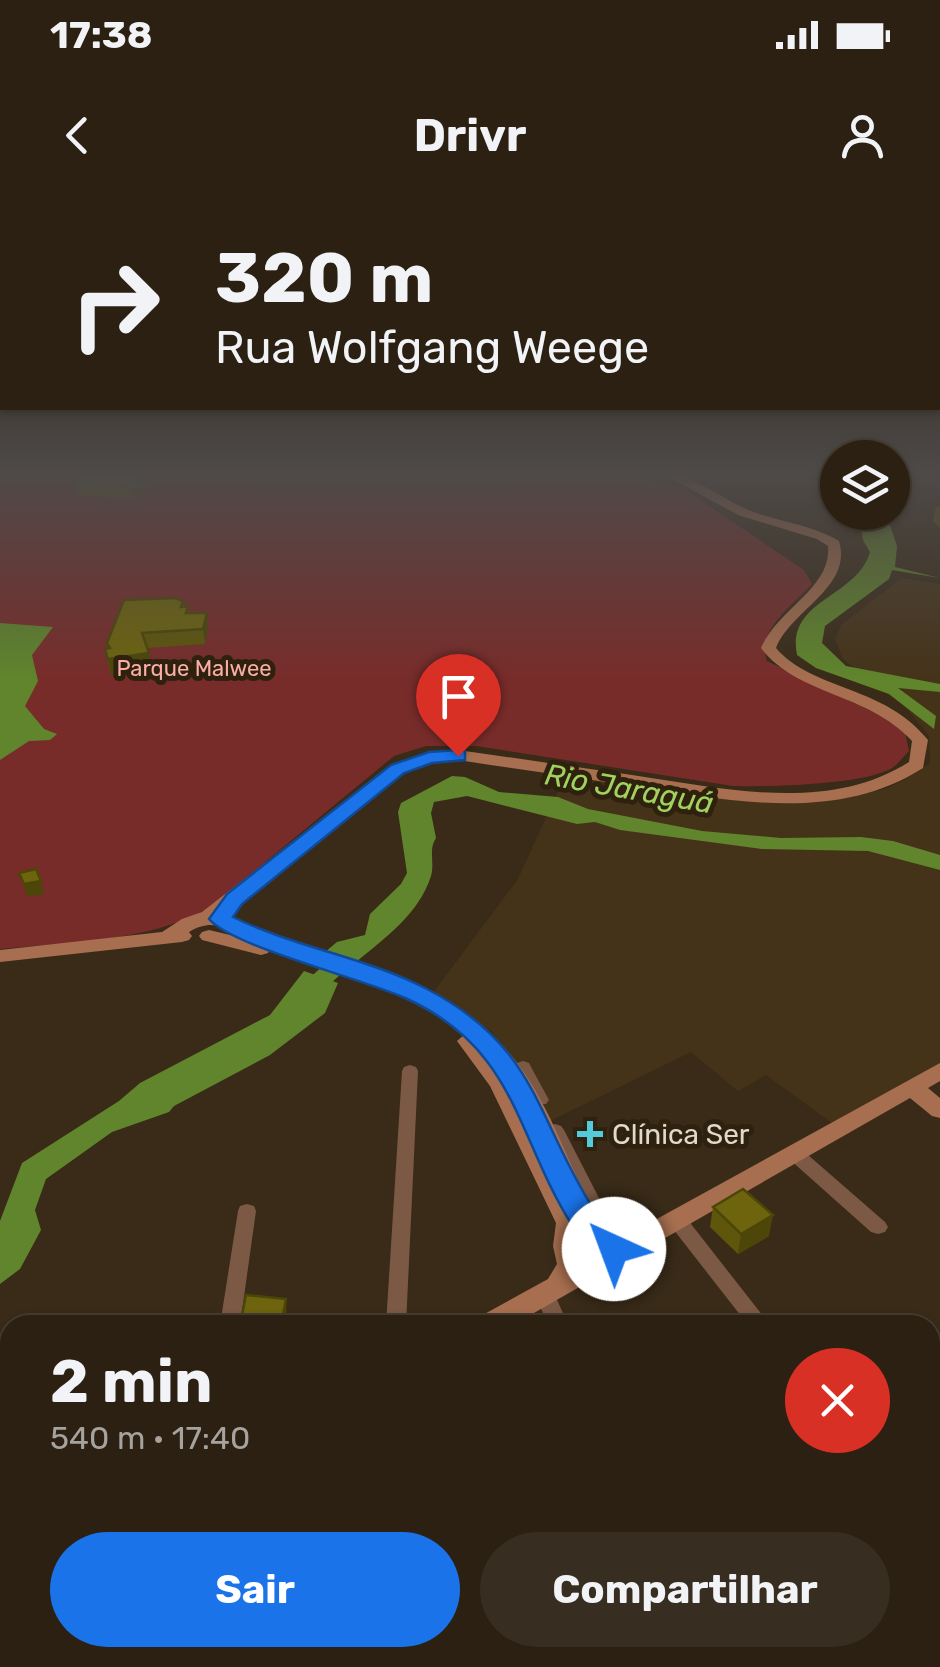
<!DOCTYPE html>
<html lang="pt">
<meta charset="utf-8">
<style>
:root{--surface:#2b2012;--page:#372d20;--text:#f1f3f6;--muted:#a6a39f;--line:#473e32;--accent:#1a73e8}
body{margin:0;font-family:Rubik,sans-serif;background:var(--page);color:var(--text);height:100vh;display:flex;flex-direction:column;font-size:38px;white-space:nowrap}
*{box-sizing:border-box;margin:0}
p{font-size:32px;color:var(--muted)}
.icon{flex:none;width:55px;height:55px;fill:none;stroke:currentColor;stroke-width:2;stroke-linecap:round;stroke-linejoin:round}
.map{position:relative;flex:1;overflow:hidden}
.drawer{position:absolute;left:0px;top:1115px;width:940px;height:352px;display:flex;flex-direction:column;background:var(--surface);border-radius:30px 30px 0 0;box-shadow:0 2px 8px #0004,0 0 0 2px var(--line)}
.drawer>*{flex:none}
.top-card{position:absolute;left:0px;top:0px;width:940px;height:210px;box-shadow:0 2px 8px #0004,0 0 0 2px var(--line);background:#2b2012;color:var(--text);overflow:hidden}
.tools{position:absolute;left:820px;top:240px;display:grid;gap:20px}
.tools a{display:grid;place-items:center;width:90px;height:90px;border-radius:50%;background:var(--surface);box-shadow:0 2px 8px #0004,0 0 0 2px var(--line);font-size:50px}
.pin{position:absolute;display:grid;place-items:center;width:85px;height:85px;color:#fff;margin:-102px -42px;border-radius:50% 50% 50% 0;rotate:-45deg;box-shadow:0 0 10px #0007}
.pin .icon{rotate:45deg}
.me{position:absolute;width:110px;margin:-55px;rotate:317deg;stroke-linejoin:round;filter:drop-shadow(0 0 8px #0008)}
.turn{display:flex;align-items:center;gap:35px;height:210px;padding:0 50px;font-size:45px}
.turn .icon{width:130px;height:130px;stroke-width:2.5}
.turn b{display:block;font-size:70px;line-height:85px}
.round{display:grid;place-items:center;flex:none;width:105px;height:105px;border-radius:52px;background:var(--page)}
.headline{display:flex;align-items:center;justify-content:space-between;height:170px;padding:0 50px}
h1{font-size:60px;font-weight:700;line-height:75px}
.action{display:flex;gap:20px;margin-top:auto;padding:20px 50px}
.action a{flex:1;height:115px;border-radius:60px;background:var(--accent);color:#fff;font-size:40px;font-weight:700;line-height:115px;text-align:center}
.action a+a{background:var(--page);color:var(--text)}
.status{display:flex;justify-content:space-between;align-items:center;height:70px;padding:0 50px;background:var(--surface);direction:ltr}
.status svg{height:28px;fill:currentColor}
header{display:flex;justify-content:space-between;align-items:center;height:130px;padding:0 50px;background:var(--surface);font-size:45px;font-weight:700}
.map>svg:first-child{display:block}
.built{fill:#453319}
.green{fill:#782c2a}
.water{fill:#60852c}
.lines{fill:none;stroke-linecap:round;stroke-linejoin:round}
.river{fill:#60852c;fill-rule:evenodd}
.street{fill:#7c5945;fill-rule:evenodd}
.secondary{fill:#a76f4f;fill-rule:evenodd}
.wall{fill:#5e560b}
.shaded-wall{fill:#4c4609}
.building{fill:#6d640d;stroke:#4c4609;stroke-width:2.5}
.route{fill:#1a73e8;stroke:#114b97;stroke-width:2.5}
.poi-dot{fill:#53cbda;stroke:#2e220e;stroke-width:4}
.labels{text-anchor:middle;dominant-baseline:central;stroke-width:10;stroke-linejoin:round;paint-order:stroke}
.far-park-label{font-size:22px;fill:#fbada7;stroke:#2e220e}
.poi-label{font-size:28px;fill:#e2d9cd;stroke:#2e220e;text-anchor:start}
.water-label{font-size:30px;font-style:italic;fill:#a1d25f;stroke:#2e220e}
</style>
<div class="status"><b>17:38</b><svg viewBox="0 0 49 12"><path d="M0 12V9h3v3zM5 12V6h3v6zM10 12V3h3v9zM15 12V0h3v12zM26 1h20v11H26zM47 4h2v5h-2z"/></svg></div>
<header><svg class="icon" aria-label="back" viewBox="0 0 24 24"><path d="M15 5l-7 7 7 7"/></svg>Drivr<svg class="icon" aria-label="person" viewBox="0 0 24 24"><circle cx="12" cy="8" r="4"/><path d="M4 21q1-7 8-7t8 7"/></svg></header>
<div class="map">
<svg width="940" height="1467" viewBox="0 0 940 1467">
<rect width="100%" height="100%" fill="#392b18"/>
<path class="built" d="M902 378 940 384V863L832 923 766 875 738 891 691 852 550 921 524 874 490 830 430 797 518 679 566 574 739 601H801L860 594 886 589 906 579 930 563 929 536 908 510 843 459 835 439 841 425Z"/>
<path class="green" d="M0 274H620L681 287 804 370 812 384C793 405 756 430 767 461L892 521 905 532 909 551C904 556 898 564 892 568 863 585 767 587 733 586L476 546H426L394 556 208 709C146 742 69 742 0 749Z
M930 1375H940V1467H823L821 1458H930Z"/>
<path class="water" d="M858 313H886L897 346 895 367 940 378 892 370 889 379 825 426 822 443 846 466 940 484V492L898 488 936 516 934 529 889 494 816 468 797 455C786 399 857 398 870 352L863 340Z
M0 423 53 427 32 455 38 481 25 506 44 529 57 534 50 540 29 541 0 560Z
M452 576 465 577 499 592 558 597 588 609 702 631 781 638 861 637 893 641 940 655V670L868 651 762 649 620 630 595 622 577 624 467 596 434 602 431 613 436 638C428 650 435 662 431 676 419 714 385 738 356 762L325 752 337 742 365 735 370 714 401 684 407 673 398 612 401 603Z
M304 771 338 783 325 813 270 855 174 906 169 912 112 932 46 979 35 1010 41 1030 20 1069 0 1084V1021L22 963 119 901 140 883 270 815Z"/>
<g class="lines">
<path class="river" d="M355 742 363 744 366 749 363 754 309 803H293L289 798 293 793 347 744Z"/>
<path class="street" d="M523 861 529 863 531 867 549 900 546 904H534L531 900 515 867 517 863Z
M410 865 416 867 418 871 406 1125H386L402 871 404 867Z
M555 924 561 926 564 930 617 1033 614 1038 607 1040 600 1038 597 1033 546 930 549 926Z
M794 946 800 948 885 1022 888 1027 885 1032 878 1034 871 1032 788 958 785 953 788 948Z
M247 1004 254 1006 256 1011 240 1125H220L238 1011 240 1006Z
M677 1013 684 1015 770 1125H748L670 1025 668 1020 670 1015Z
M545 1086 552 1088 568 1125H548L535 1094 538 1088Z
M863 1116 870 1118 873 1125H853L856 1118Z
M930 1232 938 1235 940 1240V1274L932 1271 930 1267Z
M361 1458H386V1467H360Z
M572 1458H597L598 1467H572Z
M696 1458H721L723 1467H697Z"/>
<path class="secondary" d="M663 274C691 274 717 295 742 307 773 322 809 323 839 341 853 387 791 410 776 448 813 491 884 485 928 540L923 568C836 624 728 600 632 586 574 577 516 569 458 560L431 562 403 573 224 714C244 720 261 731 280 738 358 765 447 783 504 847 547 894 566 959 594 1015L602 1022 644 1026 940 863V881L928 888 940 898V918L932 916 910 898 513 1125H475L479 1117 548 1079 557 1064 553 1046 556 1023 490 886 457 841 465 834C406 791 339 772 270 748L268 753 261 755 202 740 199 736 202 732 209 730 251 740C228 729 213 717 189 732L192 736 189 740 182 742 0 762V750L162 732 182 719 202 712 391 565 429 552 458 550C516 558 574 567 632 575 722 588 827 614 909 562L912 541C868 493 796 495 761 448 778 408 832 388 828 346L817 339 738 315ZM581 1032 595 1041 613 1043 582 1060Z
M10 1378V1412L0 1416V1382Z"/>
</g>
<path class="wall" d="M75 281 146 286 133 299 77 295Z
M936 307H940V328L933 321Z
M183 401 184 406H188L189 413 208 428 205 444 147 448 151 469 111 475 105 449H108L107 443Z
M713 1007 769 1036 738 1054 710 1027Z"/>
<path class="shaded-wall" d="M142 274H144L146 286 133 299 131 285Z
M207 413 208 428 205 444 203 429Z
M149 453 151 469 111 475 108 459Z
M41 681 44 694 27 697 24 684Z
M773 1015 769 1036 738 1054 741 1034Z
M286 1099 287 1125H281Z"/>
<path class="building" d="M83 274H142L131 285 75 281Z
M175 398 183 401 181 407 188 406 186 413H207L203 429 142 433 149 453 108 459 105 449 110 448 107 443 124 400Z
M36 669 41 681 24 684 19 673Z
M743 989 773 1015 741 1034 713 1007Z
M246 1095 286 1099 281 1125H240Z"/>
<linearGradient id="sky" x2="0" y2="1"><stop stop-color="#1f180d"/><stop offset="0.57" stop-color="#4e4a48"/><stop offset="1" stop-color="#4e4a48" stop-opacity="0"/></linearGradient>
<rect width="940" height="480" fill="url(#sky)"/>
<path class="route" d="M458 550 465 551V560L432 563 404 573 242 704 233 717C294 747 368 758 427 789 538 847 535 917 594 1010 604 1026 616 1025 628 1049L624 1057 614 1060 603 1057C595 1042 581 1038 572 1025 516 937 517 848 405 798 364 779 233 747 209 719L227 694 391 565 429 552Z"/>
<path class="poi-dot" d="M585 919h10v10h10v10h-10v10h-10v-10h-10v-10h10z"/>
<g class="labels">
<g class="far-park-label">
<text x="194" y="468">Parque Malwee</text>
</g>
<g class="poi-label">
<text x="612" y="934">Clínica Ser</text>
</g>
<g class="water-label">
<text transform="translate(629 589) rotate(10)">Rio Jaraguá</text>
</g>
</g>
</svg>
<div class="tools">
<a><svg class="icon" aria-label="layers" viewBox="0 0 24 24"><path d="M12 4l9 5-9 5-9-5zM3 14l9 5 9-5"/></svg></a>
</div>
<div class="pin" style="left:458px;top:556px;background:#d93025"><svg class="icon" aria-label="arrive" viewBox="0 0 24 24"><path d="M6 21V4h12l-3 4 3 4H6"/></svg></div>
<svg class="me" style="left:614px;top:1049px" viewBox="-20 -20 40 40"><circle r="19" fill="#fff"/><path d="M0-13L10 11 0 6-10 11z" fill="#1a73e8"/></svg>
<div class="top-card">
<div class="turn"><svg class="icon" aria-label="right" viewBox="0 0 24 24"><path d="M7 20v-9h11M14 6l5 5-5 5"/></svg><div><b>320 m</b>Rua Wolfgang Weege</div></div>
</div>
<section class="drawer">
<div class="headline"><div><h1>2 min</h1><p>540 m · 17:40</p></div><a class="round" style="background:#d93025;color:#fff"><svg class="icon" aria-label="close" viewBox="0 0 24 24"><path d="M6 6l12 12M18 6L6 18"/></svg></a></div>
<div class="action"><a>Sair</a><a>Compartilhar</a></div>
</section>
</div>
